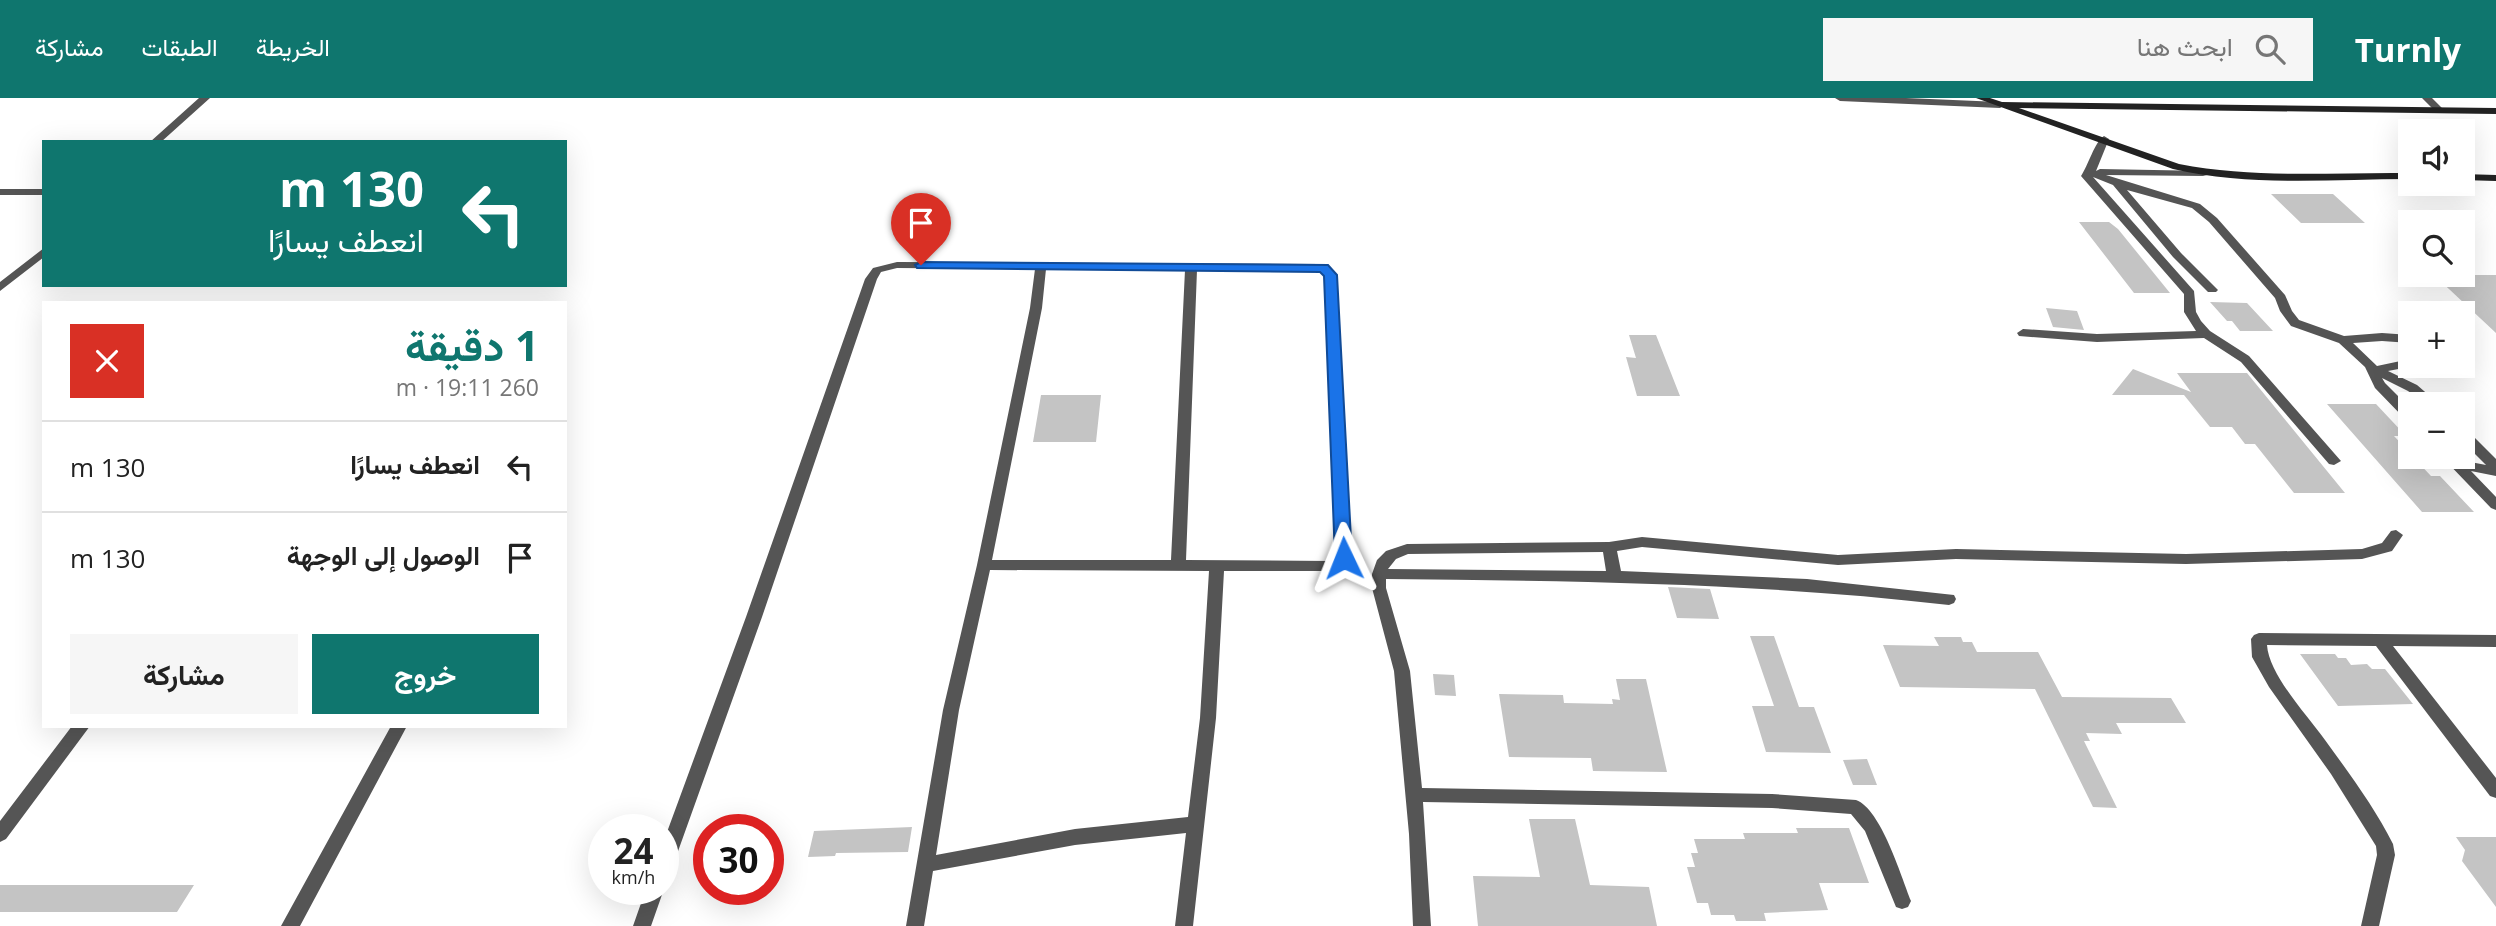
<!DOCTYPE html>
<html lang="ar">
<meta charset="utf-8">
<style>
:root{--surface:#fff;--page:#f6f6f6;--text:#222;--muted:#767676;--line:#e0e0e0;--accent:#0f766e}
body{margin:0;font-family:"Open Sans",Vazirmatn,sans-serif;background:var(--page);color:var(--text);direction:rtl;height:100vh;display:flex;flex-direction:column;font-size:26px;white-space:nowrap}
*{box-sizing:border-box;margin:0}
p{font-size:23px;color:var(--muted)}
.icon{flex:none;width:38px;height:38px;fill:none;stroke:currentColor;stroke-width:2;stroke-linecap:round;stroke-linejoin:round}
.map{position:relative;flex:1;overflow:hidden;direction:ltr}
.side{position:absolute;left:42px;top:203px;width:525px;height:427px;display:flex;flex-direction:column;background:var(--surface);border-radius:0px;box-shadow:0 7px 28px #0002;direction:rtl}
.side>*{flex:none}
.top-card{position:absolute;left:42px;top:42px;width:525px;height:147px;border-radius:0px;box-shadow:0 7px 28px #0002;direction:rtl;background:#0f766e;color:#fff;overflow:hidden}
.tools{position:absolute;left:2398px;top:21px;display:grid;gap:14px}
.tools a{display:grid;place-items:center;width:77px;height:77px;border-radius:0px;background:var(--surface);box-shadow:0 7px 28px #0002;font-size:35px}
.speed{position:absolute;left:588px;top:716px;display:flex;gap:14px;font-size:35px;font-weight:700;text-align:center}
.speed>*{display:grid;place-content:center;width:91px;height:91px;border-radius:50%;background:var(--surface);box-shadow:0 7px 28px #0002;line-height:1}
.speed small{font-size:18px;font-weight:400}
.speed .limit{border:10px solid #d22;background:#fff;color:#111}
.pin{position:absolute;display:grid;place-items:center;width:60px;height:60px;color:#fff;margin:-72px -30px;border-radius:50% 50% 50% 0;rotate:-45deg;box-shadow:0 0 7px #0007}
.pin .icon{rotate:45deg}
.me{position:absolute;width:77px;margin:-38px;rotate:358deg;stroke-linejoin:round;filter:drop-shadow(0 0 5px #0008)}
.turn{display:flex;align-items:center;gap:24px;height:147px;padding:0 28px;font-size:32px}
.turn .icon{width:91px;height:91px;stroke-width:2.5}
.turn b{display:block;font-size:49px;line-height:60px}
.round{display:grid;place-items:center;flex:none;width:74px;height:74px;border-radius:0px;background:var(--page)}
.summary{display:flex;align-items:center;justify-content:space-between;height:119px;padding:0 28px}
h1{font-size:42px;font-weight:700;line-height:52px;color:var(--accent)}
.primary-button{display:flex;gap:14px;margin-top:auto;padding:14px 28px}
.primary-button a{flex:1;height:80px;border-radius:0px;background:var(--accent);color:#fff;font-size:28px;font-weight:700;line-height:80px;text-align:center}
.primary-button a+a{background:var(--page);color:var(--text)}
ul{padding:0;list-style:none}
li{display:flex;align-items:center;gap:21px;height:91px;padding:0 28px;border-top:2px solid var(--line)}
li div{flex:1}
li b{display:block;font-size:26px}
li em{font-style:normal}
header{display:flex;align-items:center;gap:42px;box-sizing:border-box;height:98px;padding:0 35px;background:var(--accent);color:#fff}
header strong{font-size:33px}
nav{display:flex;gap:38px;margin-inline-start:auto;font-size:24px}
.search{width:490px;height:63px;background:var(--page);display:flex;align-items:center;gap:18px;box-sizing:border-box;padding:0 24px;border-radius:0px;color:var(--muted);font-size:26px}
.map>svg:first-child{display:block}
.building{fill:#c4c4c4}
.lines{fill:none;stroke-linecap:round;stroke-linejoin:round}
.street{fill:#555;fill-rule:evenodd}
.secondary{fill:#222;fill-rule:evenodd}
.route{fill:#1a73e8;stroke:#114b97;stroke-width:2}
</style>
<header>
<strong>Turnly</strong>
<div class="search"><svg class="icon" aria-label="search" viewBox="0 0 24 24"><circle cx="10" cy="10" r="6"/><path d="M15 15l6 6"/></svg>ابحث هنا</div>
<nav><a>الخريطة</a><a>الطبقات</a><a>مشاركة</a></nav>
</header>
<div class="map">
<svg width="2496" height="828" viewBox="0 0 2496 828">
<rect width="100%" height="100%" fill="#fff"/>
<path class="building" d="M2271 96H2333L2365 125H2301Z
M2079 124H2109L2118 131 2170 195H2134Z
M2434 177H2496V235Z
M2210 204 2247 205 2273 233H2240L2232 223H2227Z
M2046 210 2077 213 2084 232 2053 229Z
M1629 237H1656L1680 298H1637L1626 259 1636 260Z
M2133 271 2191 294 2177 275H2247L2345 395H2294L2255 346H2245L2232 329H2210L2184 297H2112Z
M1041 297H1101L1096 344H1033Z
M2327 306H2376L2406 338H2394L2410 355V359H2413L2431 378H2440L2474 414H2422Z
M1668 489 1710 491 1719 521 1677 520Z
M1750 538H1774L1799 609H1814L1831 655 1766 654 1752 608H1774Z
M1934 539H1961L1963 544H1972L1977 554H2038L2062 599 2171 600 2186 625H2116L2122 636 2086 635 2090 643H2084L2117 710 2093 709 2035 591 1900 589 1883 547 1939 548Z
M2300 556H2335L2338 560H2346L2351 567 2367 566 2372 571H2385L2413 606 2338 608Z
M1433 576 1454 577 1456 598 1435 597Z
M1616 581H1646L1667 674 1593 673 1591 660 1509 659 1499 596 1563 597 1564 605 1613 606 1612 601 1620 602Z
M1867 661 1877 687H1853L1843 662Z
M1529 721H1575L1590 787 1649 789 1657 828H1478L1473 778 1540 779Z
M912 729 908 754 836 755 835 758 808 759 814 733Z
M1796 730H1849L1869 785H1819L1828 812 1764 815 1766 823H1736L1734 817H1711L1708 805H1697L1687 769H1695L1691 755H1698L1694 741H1745L1743 735H1798Z
M2456 739H2496V809L2462 763 2465 752Z
M0 787H194L177 814H0Z"/>
<g class="lines">
<path class="street" d="M199 0H210L161 44H150Z
M1835 0H1906L2000 4 2005 7 2000 10 1840 3Z
M2422 0H2432L2444 12 2436 14Z
M2104 38 2109 41 2096 73 2100 71 2207 73V77L2203 78 2106 77 2200 106 2217 120 2285 197 2292 213 2299 222 2344 238 2382 235 2410 237V245L2382 243 2353 245 2377 268 2410 261V268H2414L2388 273 2417 287 2439 306H2426L2408 293 2382 280 2385 285 2410 310V322L2405 321 2375 290 2365 269 2339 245 2291 228 2280 213 2275 200 2209 124 2192 110 2127 92 2181 155 2218 192 2216 194H2208L2173 159 2113 87 2093 79 2194 193 2196 214 2201 223 2210 233 2249 258 2341 363 2334 367 2329 366 2241 264 2204 240 2097 244 2019 238 2017 235 2023 231 2097 236 2196 233 2184 214V196L2081 78C2088 68 2095 43 2104 38Z
M0 91H44V97H0Z
M44 150V159L0 193V184Z
M897 164 1320 166 1336 177 1351 460 1338 472 1333 473H1224L1216 620 1193 828H1175L1186 735 1075 747 933 773 924 828H906L943 612 977 467 1030 210 1035 171 897 170 881 174 877 181 762 519 672 770 669 776 663 778V745L746 519 865 181 873 170ZM1046 171 1185 172 1171 462H992L1042 210ZM1197 172H1317L1324 178 1337 458 1330 463 1186 462ZM990 472 1209 473 1200 620 1188 719 1075 731 936 757 959 612Z
M2462 331 2467 332 2496 361V378L2471 373 2496 399V412L2491 410 2442 359H2457L2460 362 2486 367 2462 343Z
M2396 432 2403 437 2392 453 2362 461 2186 466 1956 461 1838 467 1642 449 1617 453 1621 473 1807 481 1954 497 1956 501 1954 505 1949 507C1762 485 1575 483 1386 481V490L1410 573 1422 690 1772 696 1856 702C1881 711 1901 778 1911 803L1908 809 1902 811 1896 809 1865 733 1851 716 1772 710 1423 704 1431 828H1413L1409 736 1394 573 1372 490V476L1377 462 1386 453 1407 446 1609 444 1642 439 1838 457 1956 451 2186 456 2362 451 2382 445 2391 433ZM1603 454 1606 473 1388 471 1396 461 1408 456Z
M2259 535 2496 537V549L2393 548 2496 680V700L2490 698 2376 548 2267 547C2269 577 2307 617 2325 642 2349 675 2375 710 2393 746L2395 757 2379 828H2361L2377 757 2376 748 2331 676 2269 589 2252 559 2251 541 2254 537Z
M72 628H90L6 741 0 744V723Z
M391 628H407L300 828H281Z
M663 789 664 791 651 828H633L646 791Z"/>
<path class="secondary" d="M1976 0H1990L2002 4 2496 10V16L2019 10 2179 66C2256 81 2333 74 2410 75V81C2331 81 2251 89 2173 71Z
M2462 76 2496 77V83L2462 82Z"/>
</g>
<path class="route" d="M921 164 1328 167 1337 177 1352 460 1349 464H1338L1335 460 1324 178 1320 174 917 170 915 167Z"/>
</svg>
<div class="tools">
<a><svg class="icon" aria-label="sound" viewBox="0 0 24 24"><path d="M4 9h4l5-4v14l-5-4H4zM17 9q2 3 0 6"/></svg></a>
<a><svg class="icon" aria-label="search" viewBox="0 0 24 24"><circle cx="10" cy="10" r="6"/><path d="M15 15l6 6"/></svg></a>
<a>+</a>
<a>−</a>
</div>
<div class="speed"><div>24<small>km/h</small></div><div class="limit">30</div></div>
<div class="pin" style="left:921px;top:167px;background:#d93025"><svg class="icon" aria-label="arrive" viewBox="0 0 24 24"><path d="M6 21V4h12l-3 4 3 4H6"/></svg></div>
<svg class="me" style="left:1344px;top:460px" viewBox="-20 -20 40 40"><path d="M0-17L14 15 0 8-14 15z" fill="#1a73e8" stroke="#fff" stroke-width="4"/></svg>
<div class="top-card">
<div class="turn"><svg class="icon" aria-label="left" viewBox="0 0 24 24"><path d="M17 20v-9H6M10 6l-5 5 5 5"/></svg><div><b>130 m</b>انعطف يسارًا</div></div>
</div>
<section class="side">
<div class="summary"><div><h1>1 دقيقة</h1><p>260 m · 19:11</p></div><a class="round" style="background:#d93025;color:#fff"><svg class="icon" aria-label="close" viewBox="0 0 24 24"><path d="M6 6l12 12M18 6L6 18"/></svg></a></div>
<ul>
<li><svg class="icon" aria-label="left" viewBox="0 0 24 24"><path d="M17 20v-9H6M10 6l-5 5 5 5"/></svg><div><b>انعطف يسارًا</b></div><em>130 m</em></li>
<li><svg class="icon" aria-label="arrive" viewBox="0 0 24 24"><path d="M6 21V4h12l-3 4 3 4H6"/></svg><div><b>الوصول إلى الوجهة</b></div><em>130 m</em></li>
</ul>
<div class="primary-button"><a>خروج</a><a>مشاركة</a></div>
</section>
</div>
